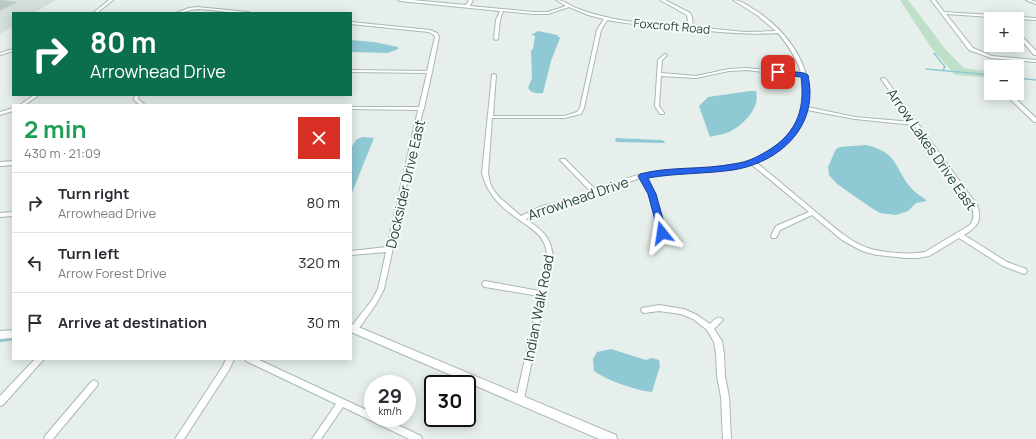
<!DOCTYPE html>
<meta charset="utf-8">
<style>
:root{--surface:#fff;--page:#f2f2f3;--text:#2b2b33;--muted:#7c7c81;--line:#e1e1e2}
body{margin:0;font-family:Manrope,sans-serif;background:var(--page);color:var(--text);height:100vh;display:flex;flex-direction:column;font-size:15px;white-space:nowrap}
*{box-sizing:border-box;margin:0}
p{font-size:13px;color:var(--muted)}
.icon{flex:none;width:22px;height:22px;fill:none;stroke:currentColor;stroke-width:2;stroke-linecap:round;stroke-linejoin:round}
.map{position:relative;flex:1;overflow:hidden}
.panel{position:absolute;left:12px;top:104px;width:340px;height:256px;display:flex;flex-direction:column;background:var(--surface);border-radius:0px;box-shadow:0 2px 10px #0003}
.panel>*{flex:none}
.banner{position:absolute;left:12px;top:12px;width:340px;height:84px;border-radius:0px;box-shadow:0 2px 10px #0003;background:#0b6e4f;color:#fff;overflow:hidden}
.fabs{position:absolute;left:984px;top:12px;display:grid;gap:8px}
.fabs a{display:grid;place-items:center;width:40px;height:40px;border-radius:0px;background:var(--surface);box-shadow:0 2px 10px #0003;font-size:20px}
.speed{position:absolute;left:364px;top:375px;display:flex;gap:8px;font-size:20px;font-weight:700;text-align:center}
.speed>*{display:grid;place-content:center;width:52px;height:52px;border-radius:50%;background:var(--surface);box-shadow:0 2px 10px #0003;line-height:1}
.speed small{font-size:10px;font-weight:400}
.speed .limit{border:2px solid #111;border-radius:6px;background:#fff;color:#111}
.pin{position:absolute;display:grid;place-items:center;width:34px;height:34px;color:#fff;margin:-17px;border-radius:8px;box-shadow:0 2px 6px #0006}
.me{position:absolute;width:44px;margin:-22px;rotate:345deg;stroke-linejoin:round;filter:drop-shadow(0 0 3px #0008)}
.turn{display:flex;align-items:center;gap:14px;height:84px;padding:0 12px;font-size:18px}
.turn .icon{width:52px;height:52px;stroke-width:2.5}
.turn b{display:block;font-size:28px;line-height:34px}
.round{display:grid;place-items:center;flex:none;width:42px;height:42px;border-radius:0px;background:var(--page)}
.summary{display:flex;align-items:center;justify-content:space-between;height:68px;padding:0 12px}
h1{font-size:24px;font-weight:700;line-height:30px;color:#1e9e55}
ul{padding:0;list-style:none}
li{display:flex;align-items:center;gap:12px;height:60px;padding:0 12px;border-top:1px solid var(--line)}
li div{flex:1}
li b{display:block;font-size:15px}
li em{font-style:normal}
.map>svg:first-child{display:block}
.built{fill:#d4dfda}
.green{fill:#bfe0c8}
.water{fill:#8ec9d4}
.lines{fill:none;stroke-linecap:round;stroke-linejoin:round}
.stream-far1{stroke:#8ec9d4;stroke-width:1.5}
.stream{stroke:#8ec9d4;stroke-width:2.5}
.building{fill:#bbcac4}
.minor-casing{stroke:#a8b8b2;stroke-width:2}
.tertiary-casing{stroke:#a8b8b2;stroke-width:2}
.minor{fill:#fff;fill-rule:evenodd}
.tertiary{fill:#fff;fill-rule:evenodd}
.route{fill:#2563eb;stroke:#184099}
.labels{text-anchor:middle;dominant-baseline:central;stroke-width:4;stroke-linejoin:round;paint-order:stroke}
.far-street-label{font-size:12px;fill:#24423a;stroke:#f7fbf9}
.street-label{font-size:14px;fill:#24423a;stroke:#f7fbf9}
</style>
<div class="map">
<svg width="1036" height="439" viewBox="0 0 1036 439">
<rect width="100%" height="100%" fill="#e6efeb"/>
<path class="built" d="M0 0H56L34 13H13V26L0 34Z"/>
<path class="green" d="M900 0H908L946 50 964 68 991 72V78L955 75 930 46Z"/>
<path class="water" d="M538 31 557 35 560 38 551 61 543 93C538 94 531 93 528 88L532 78 531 51 533 49 535 36 531 35Z
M351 40 374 42 398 47V49L388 53 351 52Z
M750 91H756C761 108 742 126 729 132 723 135 716 135 710 137L699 106 708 97Z
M362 137 374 138 351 195V148L356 140Z
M616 138 661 140 664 141 665 143 617 142 615 141Z
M866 145C900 152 894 171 914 191 918 195 923 197 927 201L916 203 908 211 896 215 880 213 870 207 837 184 829 175 828 167 836 149 840 147Z
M611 349 646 360 652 358 659 360 660 366 652 392C635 390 608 381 594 371L593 359 597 352Z"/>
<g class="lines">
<path class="stream-far1" d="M934 53 945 67 943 70
M926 69 991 75
M1017 78 1036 80"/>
<path class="stream" d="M0 341 13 339"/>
</g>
<path class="building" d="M0 0 17 2 0 11Z"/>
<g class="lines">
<defs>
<path id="minor" d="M109 0H113L97 13H93Z
M398 0H412L466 5 469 0H473L470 6 533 12H548L566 6 556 0C564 0 569 5 576 8 586 12 596 15 606 17 633 24 661 24 689 27L687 15 660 0H665L690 13 692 17 693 27 745 32 776 31 757 15 733 0C741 0 748 6 755 10 787 31 815 67 807 107L855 117 912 122 881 79 883 78H885L977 205C983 221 977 227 964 235L1007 262 1026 269 1027 271 1026 273 1024 274 1003 266 959 238 929 256 918 258H906L877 255 862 251 842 240 812 215 780 230 776 238H772L771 236 776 226 809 212 751 164 726 170 661 175 645 177 655 194 665 233 664 235H660L659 233 649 194 640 178 621 185 587 199 545 210 526 219C542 230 552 237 553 259L524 399 523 402 520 403 517 402 516 399 539 296 485 287 483 286 482 284 483 282 485 281 540 291 547 259C547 253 546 246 543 241 539 233 532 229 525 224 505 210 488 198 482 173L492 75 494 74 496 75 493 116H564L577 112 580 108 597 30 604 19 588 15 569 7 548 14H533L503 11 500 20 498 39 496 40 494 39 496 20 500 11 400 1ZM607 20C635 25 662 27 689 29 719 32 748 35 778 33 788 45 797 58 801 73L746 68 729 69 696 76 661 73 662 60 667 55 665 54 658 60 655 106 660 114H664V113L659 106 661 76 696 78 729 71 746 70 802 76C807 95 803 116 791 131 788 135 785 139 781 143 751 173 684 167 643 174 627 177 612 184 597 191L565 159H561L560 160 561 161 592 193 580 197 542 206 521 216 500 198 494 191 490 183 488 173 492 118H564L581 114 584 108 601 30ZM807 110 855 119 914 125 970 203C974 211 975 218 970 225L925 252C910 255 883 253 868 248 848 241 833 226 817 213 797 196 776 179 756 162 759 161 764 159 767 158 786 148 801 129 807 110Z
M931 0H935L944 12 1036 18V20L946 14 973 48 992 56 1036 60V62L991 58 969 50Z
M1026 0H1031L1036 2V4Z
M197 7 248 12 250 13C233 13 216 10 198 9 191 9 184 13 176 13L189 8Z
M351 22 430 30 437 33 439 37 432 72 424 108V109L423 110 384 289 376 304 357 331 354 332 351 330V327L372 300 378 289 386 252 351 255V251L387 247 418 110 351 109V107H419L427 73 351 72V70L427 71 435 37 434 35 429 32 351 24Z
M1017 32H1018L1036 51V55H1034L1017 35Z
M13 49V51L0 55V53Z
M34 95H39L25 105H20Z
M135 95H139L138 99 145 105H140L134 100V99Z
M1011 98H1015L1036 118V122H1034L1011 100Z
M13 108V111L0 115V112Z
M13 161V165L0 166V162Z
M13 212V216L0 217V213Z
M659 305 684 309 697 315 710 324C713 321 717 316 721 318L723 320 714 329 722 341 724 354 725 376 729 397 731 439H723L721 397 717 376 716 354 714 342 707 330 693 319 681 314 659 311 644 313 642 312 641 310 642 308Z
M35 359H44L3 405 0 406V396Z
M226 359H234L229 370 184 439H175L223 366Z
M245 359H257L373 413V418H383L421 436 422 439H409L343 407 321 439H312L336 404 246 361Z
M94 380 97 382 98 384 97 386 53 439H44L45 436 91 382Z"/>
<path id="tertiary" d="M351 324 616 435 617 439H599L351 332Z
M13 330V338L0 339V331Z"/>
</defs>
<use href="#minor" class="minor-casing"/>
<use href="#tertiary" class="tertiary-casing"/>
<use href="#minor" class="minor"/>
<use href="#tertiary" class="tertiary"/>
</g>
<path class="route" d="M778 70 804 73 808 75C809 81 810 87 810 93 810 136 772 164 733 170 705 174 676 173 648 178L656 194 667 233 662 236 659 235 648 194 638 176 640 174C670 166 702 170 733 164 744 163 753 159 762 154 794 137 806 113 801 77L776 74V71Z"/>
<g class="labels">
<g class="far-street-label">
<text transform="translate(672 26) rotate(5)">Foxcroft Road</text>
</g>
<g class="street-label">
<text transform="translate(932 149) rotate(55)">Arrow Lakes Drive East</text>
<text transform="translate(405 184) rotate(-77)">Docksider Drive East</text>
<text transform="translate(578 198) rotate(-19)">Arrowhead Drive</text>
<text transform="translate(538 308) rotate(-79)">Indian Walk Road</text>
</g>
</g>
</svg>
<div class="fabs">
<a>+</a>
<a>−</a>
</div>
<div class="speed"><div>29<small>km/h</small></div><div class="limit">30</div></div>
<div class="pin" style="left:778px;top:72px;background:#d93025"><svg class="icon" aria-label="arrive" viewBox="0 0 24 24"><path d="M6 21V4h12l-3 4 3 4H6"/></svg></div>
<svg class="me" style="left:662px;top:233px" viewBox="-20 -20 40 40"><path d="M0-17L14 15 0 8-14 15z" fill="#2563eb" stroke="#fff" stroke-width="4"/></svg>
<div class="banner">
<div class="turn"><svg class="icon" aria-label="right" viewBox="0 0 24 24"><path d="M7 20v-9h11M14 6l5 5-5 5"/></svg><div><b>80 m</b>Arrowhead Drive</div></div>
</div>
<section class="panel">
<div class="summary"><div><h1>2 min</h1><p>430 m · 21:09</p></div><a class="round" style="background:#d93025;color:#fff"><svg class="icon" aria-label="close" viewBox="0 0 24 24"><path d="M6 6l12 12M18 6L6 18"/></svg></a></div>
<ul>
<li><svg class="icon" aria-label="right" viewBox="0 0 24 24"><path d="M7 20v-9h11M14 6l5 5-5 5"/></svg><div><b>Turn right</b><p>Arrowhead Drive</p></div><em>80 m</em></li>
<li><svg class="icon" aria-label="left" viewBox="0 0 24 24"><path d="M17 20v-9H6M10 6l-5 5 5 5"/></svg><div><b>Turn left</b><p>Arrow Forest Drive</p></div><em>320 m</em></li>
<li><svg class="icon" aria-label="arrive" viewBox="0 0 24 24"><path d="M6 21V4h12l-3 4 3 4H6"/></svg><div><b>Arrive at destination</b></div><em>30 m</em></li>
</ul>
</section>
</div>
